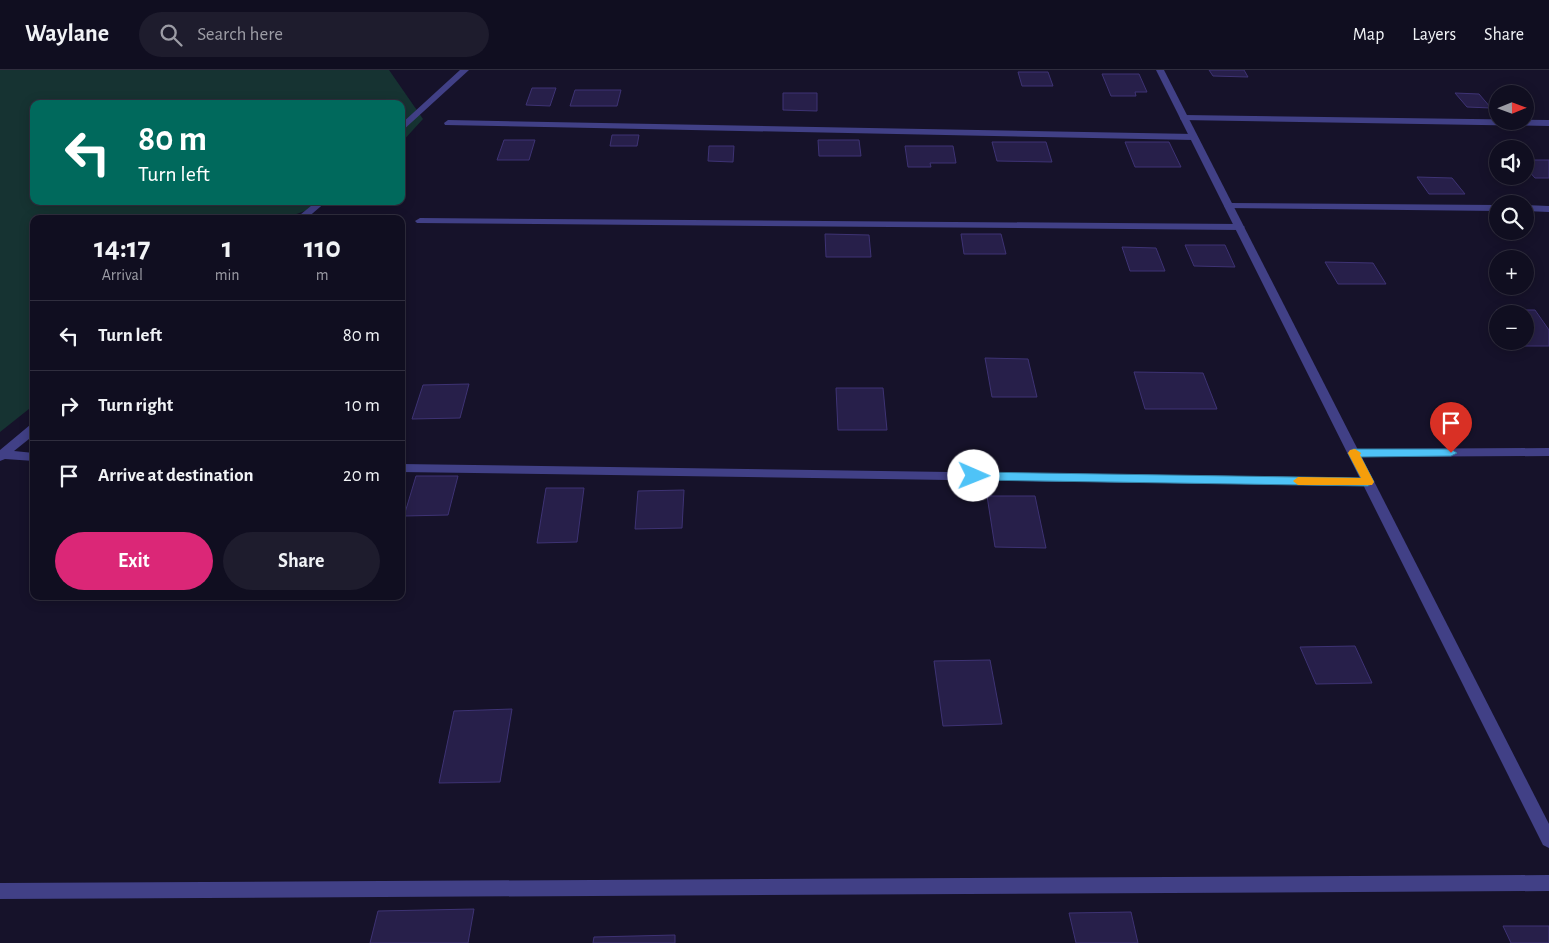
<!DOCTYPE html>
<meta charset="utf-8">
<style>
:root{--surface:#100e20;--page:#1e1c2d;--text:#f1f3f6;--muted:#9c9ca5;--line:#302e3e;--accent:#db2777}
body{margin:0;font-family:"Alegreya Sans",sans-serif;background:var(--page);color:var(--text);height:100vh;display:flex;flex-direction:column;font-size:19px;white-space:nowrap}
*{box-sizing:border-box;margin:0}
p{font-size:16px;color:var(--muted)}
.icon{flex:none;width:28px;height:28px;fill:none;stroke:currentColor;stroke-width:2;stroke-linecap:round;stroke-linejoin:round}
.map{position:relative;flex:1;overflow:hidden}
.side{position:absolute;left:30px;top:145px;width:375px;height:385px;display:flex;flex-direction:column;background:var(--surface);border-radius:10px;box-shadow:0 2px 12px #0003,0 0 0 1px var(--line)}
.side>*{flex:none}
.hud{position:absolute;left:30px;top:30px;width:375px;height:105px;border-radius:10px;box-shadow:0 2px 12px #0003,0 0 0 1px var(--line);background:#00695c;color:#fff;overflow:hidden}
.needle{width:32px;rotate:89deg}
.fabs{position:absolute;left:1489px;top:15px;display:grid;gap:10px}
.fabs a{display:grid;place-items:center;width:45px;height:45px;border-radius:50%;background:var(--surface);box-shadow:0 2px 12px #0003,0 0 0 1px var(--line);font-size:25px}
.pin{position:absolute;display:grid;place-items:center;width:42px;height:42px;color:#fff;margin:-51px -21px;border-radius:50% 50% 50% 0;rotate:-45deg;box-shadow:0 0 5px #0007}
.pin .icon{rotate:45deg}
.me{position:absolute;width:55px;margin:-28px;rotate:91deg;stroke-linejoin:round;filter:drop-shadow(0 0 4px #0008)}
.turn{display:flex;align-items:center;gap:18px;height:105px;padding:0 25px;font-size:22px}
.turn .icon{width:65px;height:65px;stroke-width:2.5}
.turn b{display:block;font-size:35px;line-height:42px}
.eta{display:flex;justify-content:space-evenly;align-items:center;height:85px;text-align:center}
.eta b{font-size:30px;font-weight:700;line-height:35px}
.cta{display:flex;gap:10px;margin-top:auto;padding:10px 25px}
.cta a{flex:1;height:58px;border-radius:30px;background:var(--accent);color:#fff;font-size:20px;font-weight:700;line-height:58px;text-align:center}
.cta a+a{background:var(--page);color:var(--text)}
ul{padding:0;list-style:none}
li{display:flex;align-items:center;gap:15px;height:70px;padding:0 25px;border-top:1px solid var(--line)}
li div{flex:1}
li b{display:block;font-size:19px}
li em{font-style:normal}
header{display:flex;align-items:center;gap:30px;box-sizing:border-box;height:70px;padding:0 25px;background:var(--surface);border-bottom:1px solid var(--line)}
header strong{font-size:24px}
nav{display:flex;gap:28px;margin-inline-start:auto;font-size:18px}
.search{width:350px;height:45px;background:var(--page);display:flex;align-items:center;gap:12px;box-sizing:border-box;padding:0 18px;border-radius:28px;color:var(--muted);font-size:19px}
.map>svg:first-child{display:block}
.green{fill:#163332}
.building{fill:#271f4a;stroke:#3e3374}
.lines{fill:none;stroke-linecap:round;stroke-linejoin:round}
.service{fill:#414086;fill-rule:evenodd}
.minor{fill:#414086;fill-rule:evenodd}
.route{fill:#4fc3f7;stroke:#337fa1}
.slow{fill:#f59e0b}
</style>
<header>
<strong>Waylane</strong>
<div class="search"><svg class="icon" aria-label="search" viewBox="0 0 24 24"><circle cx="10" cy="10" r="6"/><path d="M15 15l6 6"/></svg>Search here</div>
<nav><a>Map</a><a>Layers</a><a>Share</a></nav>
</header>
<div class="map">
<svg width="1549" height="873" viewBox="0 0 1549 873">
<rect width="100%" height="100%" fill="#16122a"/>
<path class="green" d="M0 0H389L423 49 401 73V34H34V131H332L283 149H34V335L0 362Z"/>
<path class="building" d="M1209 0H1244L1248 7 1213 6Z
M1018 2H1048L1053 16H1022Z
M1102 4H1139L1147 22H1135L1136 26H1111Z
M532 18H556L550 36 526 35Z
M575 20H621L617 36H570Z
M783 23H817V41L783 40Z
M1455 23 1479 24 1491 38 1467 37Z
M612 65H639L637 76H610Z
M504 70H535L529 90H497Z
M818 70H859L861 86H819Z
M992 72H1046L1052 92 997 91Z
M1125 72H1169L1181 97H1135Z
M709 76H734L733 92 708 91Z
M905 76H953L956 93H930L931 97H908Z
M1525 90H1549V108H1535L1525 97Z
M1417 107 1452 108 1465 124H1429Z
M825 164 869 165 871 187H826Z
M961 164H1001L1006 184H964Z
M1185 175H1225L1235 197 1194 196Z
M1122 177 1156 178 1165 201H1130Z
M1325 192 1373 193 1386 214H1338Z
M1496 240H1535L1549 260V276H1521L1518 271H1525V244H1498Z
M985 288 1028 289 1037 327H992Z
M1134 302 1203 303 1217 339H1145Z
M469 314 460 348 412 349 423 315Z
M836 318H883L887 360H838Z
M416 406H458L448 445 404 446Z
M546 418H584L577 472 537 473Z
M684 420 682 458 635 459 638 421Z
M987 426H1035L1046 478 995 477Z
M1355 576 1372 613 1316 614 1300 577Z
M990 590 1002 654 943 656 934 591Z
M512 639 500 712 439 713 454 641Z
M474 839 468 873H370L378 841Z
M1131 842 1138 873H1076L1069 843Z
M1503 856H1549V873H1511Z
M675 865V873H593L594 867Z"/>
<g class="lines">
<path class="service" d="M460 0H469L401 62V54Z
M1184 45 1549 50V56L1181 50 1180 48Z
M448 50 1194 64 1198 67 1194 70 445 55 444 53Z
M317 131H327L306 149H295Z
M1229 133 1498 135V141L1226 138 1224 136Z
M1525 135 1549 136V142L1525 141Z
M420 148 1240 154 1245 157 1240 160 417 153 415 151Z
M34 354V365L14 381 34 383V391L5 389 0 391V380L30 355Z
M1549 378V386L1353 387 1347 383 1353 379Z
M401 394 1368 408 1374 412 1368 416 401 402Z
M1549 805V821L0 829V813Z"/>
<path class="minor" d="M1156 0H1164L1549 754V778L1543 775Z"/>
</g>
<path class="route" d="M1353 379H1451L1457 383 1451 386 1361 387 1374 412 1368 416 974 410 968 406 974 402 1361 408 1348 383Z"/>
<path class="slow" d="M1355 379 1361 383 1360 385 1374 412 1372 415H1298L1293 411 1298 407 1361 408 1348 383 1350 380Z"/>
</svg>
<div class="fabs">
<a><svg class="needle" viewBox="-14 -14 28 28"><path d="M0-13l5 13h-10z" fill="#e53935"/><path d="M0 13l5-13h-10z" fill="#9c9ca5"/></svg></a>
<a><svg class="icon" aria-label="sound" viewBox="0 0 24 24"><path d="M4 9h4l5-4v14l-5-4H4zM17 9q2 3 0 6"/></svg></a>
<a><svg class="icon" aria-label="search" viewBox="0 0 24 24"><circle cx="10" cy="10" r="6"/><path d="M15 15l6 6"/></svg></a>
<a>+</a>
<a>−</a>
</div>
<div class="pin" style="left:1451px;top:383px;background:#d93025"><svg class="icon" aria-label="arrive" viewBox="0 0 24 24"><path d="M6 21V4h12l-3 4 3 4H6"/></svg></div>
<svg class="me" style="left:974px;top:406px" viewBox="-20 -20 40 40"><circle r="19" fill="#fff"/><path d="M0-13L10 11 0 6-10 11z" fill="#4fc3f7"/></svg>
<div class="hud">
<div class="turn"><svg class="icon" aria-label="left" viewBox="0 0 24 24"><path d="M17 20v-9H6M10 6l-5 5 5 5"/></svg><div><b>80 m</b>Turn left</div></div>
</div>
<section class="side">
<div class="eta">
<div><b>14:17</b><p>Arrival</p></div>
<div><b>1</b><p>min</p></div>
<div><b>110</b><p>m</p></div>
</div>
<ul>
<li><svg class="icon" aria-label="left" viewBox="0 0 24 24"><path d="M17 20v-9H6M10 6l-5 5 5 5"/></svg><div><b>Turn left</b></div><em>80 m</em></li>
<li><svg class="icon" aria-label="right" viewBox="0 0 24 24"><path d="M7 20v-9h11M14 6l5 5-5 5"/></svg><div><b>Turn right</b></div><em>10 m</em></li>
<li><svg class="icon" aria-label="arrive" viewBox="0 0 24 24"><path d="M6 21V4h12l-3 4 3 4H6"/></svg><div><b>Arrive at destination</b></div><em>20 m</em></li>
</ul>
<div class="cta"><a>Exit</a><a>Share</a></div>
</section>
</div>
